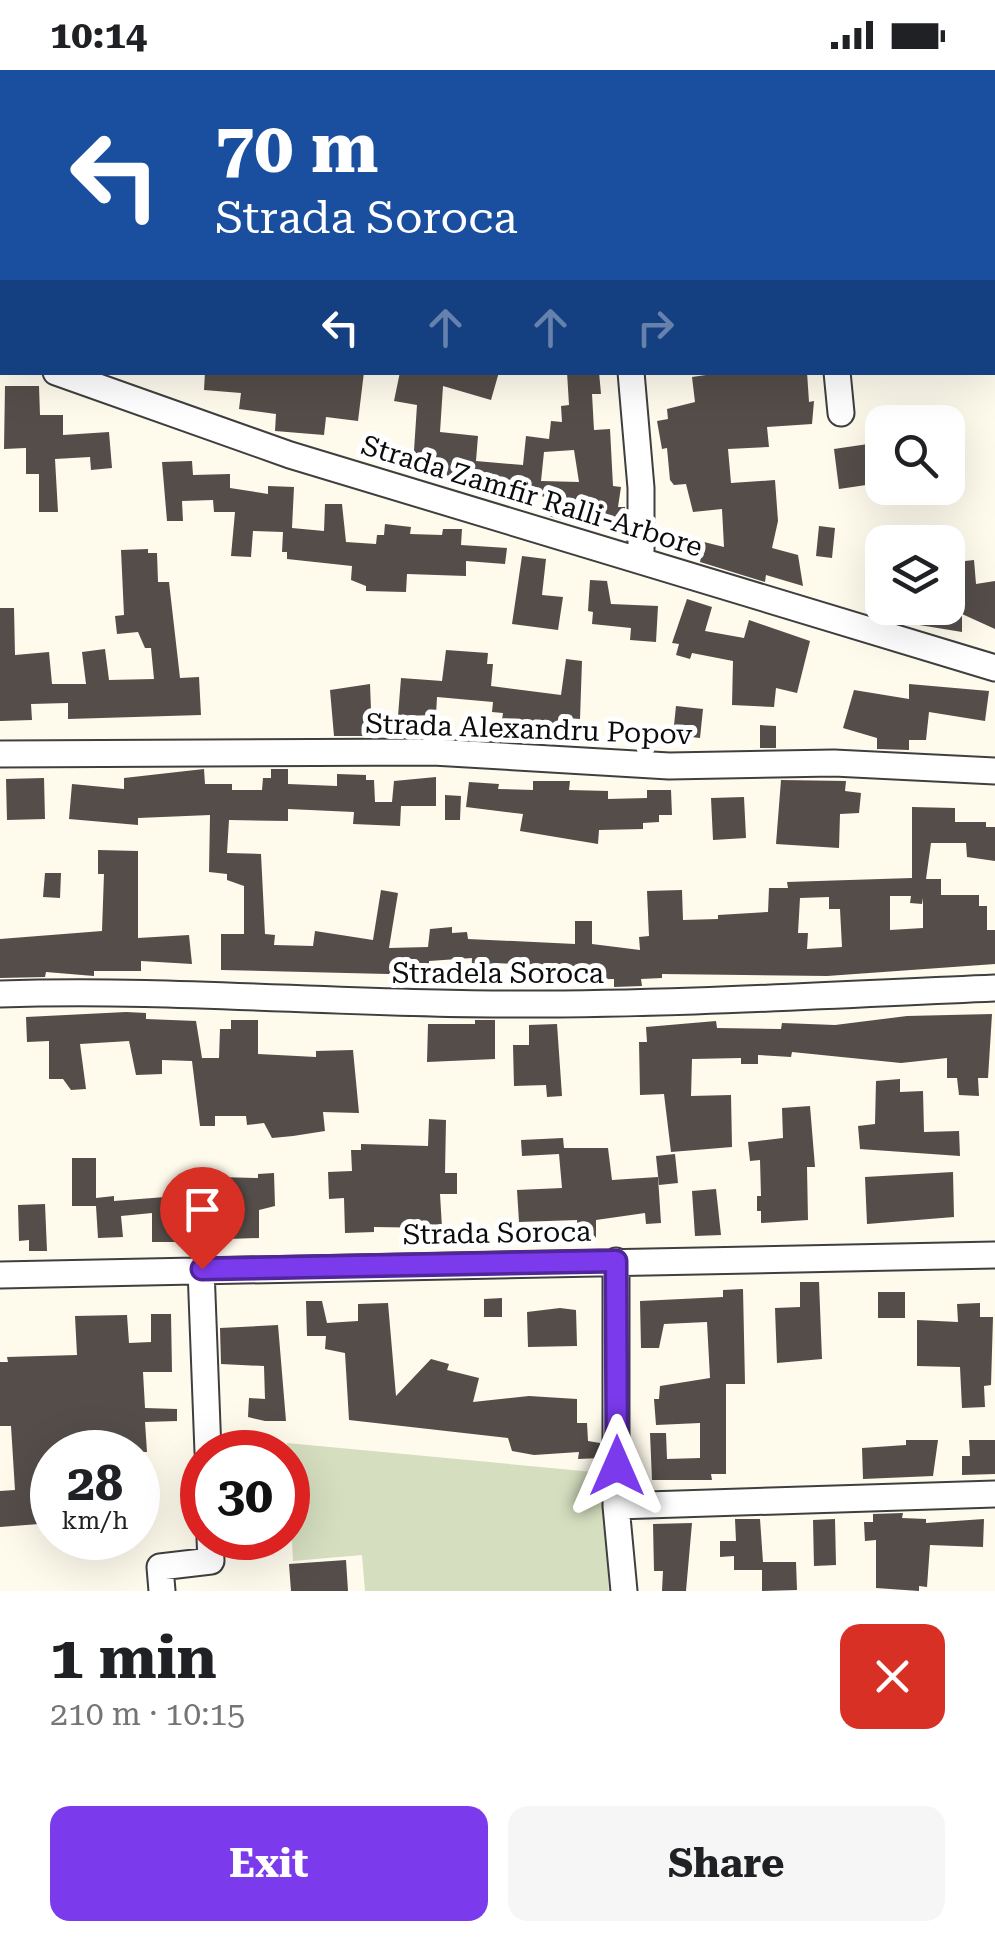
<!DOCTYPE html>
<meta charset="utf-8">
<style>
:root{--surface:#fff;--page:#f6f6f6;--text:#202124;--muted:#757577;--accent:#7c3aed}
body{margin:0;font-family:"Roboto Serif",serif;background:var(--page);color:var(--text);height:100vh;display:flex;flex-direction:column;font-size:38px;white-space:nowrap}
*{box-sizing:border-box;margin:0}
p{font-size:32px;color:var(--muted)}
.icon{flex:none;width:55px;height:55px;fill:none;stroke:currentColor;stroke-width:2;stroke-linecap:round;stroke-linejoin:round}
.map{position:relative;height:1521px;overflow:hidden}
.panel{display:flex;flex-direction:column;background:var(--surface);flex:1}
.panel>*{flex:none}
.top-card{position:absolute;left:0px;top:0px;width:995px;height:305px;box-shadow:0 10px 40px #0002;background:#1a4fa0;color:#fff;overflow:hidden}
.fabs{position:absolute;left:865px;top:335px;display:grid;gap:20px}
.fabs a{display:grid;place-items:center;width:100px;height:100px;border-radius:20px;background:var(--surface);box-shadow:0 10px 40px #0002;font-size:50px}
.speed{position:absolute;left:30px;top:1360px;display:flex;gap:20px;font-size:50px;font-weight:700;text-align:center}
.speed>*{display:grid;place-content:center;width:130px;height:130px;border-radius:50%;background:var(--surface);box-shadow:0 10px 40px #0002;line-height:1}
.speed small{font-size:25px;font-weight:400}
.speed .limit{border:15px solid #d22;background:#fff;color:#111}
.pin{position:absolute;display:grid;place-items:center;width:85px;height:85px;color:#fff;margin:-102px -42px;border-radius:50% 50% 50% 0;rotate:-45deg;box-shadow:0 0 10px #0007}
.pin .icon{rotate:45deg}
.me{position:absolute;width:110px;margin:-55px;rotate:0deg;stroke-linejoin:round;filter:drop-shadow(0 0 8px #0008)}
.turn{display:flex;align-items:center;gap:35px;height:210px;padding:0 50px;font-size:45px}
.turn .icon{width:130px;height:130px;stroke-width:2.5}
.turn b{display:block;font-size:70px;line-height:85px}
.lanes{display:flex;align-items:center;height:95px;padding:0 50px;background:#0003;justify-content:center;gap:50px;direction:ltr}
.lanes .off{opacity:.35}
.round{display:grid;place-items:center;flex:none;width:105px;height:105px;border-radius:20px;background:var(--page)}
.head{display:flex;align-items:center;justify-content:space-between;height:170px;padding:0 50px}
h1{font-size:60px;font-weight:700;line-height:75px}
.cta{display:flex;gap:20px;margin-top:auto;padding:20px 50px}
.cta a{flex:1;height:115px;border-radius:20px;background:var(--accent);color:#fff;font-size:40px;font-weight:700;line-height:115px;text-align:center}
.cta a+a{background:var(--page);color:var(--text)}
.status{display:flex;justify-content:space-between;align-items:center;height:70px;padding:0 50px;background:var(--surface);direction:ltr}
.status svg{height:28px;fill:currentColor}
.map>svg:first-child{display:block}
.cemetery{fill:#d5debf}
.building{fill:#544d49;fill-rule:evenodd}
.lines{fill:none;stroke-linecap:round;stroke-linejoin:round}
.minor-casing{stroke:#3f3f3f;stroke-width:29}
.minor{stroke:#fff;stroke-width:25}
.route-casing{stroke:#51269a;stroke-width:25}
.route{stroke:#7c3aed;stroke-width:18}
.labels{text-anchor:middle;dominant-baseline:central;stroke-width:10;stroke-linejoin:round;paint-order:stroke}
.street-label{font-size:28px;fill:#0c0c0c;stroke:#fff}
</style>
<div class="status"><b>10:14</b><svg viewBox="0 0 49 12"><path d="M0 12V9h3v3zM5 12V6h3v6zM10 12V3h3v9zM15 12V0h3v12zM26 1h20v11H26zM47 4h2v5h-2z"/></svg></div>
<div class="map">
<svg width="995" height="1521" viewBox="0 0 995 1521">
<rect width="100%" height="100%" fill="#fefaec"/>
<path class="cemetery" d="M287 1373 604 1403 609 1521H365L362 1485 293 1491Z"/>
<path class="building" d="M205 302H364L358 351 326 347 324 365 275 361 276 344 239 339 241 323 204 320Z
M400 302H499L491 330 443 316 440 362 478 366 476 391 523 395 526 366 549 369 551 351 562 352 561 336 569 335 567 302H599L601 324H592L594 360 610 359 613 416 621 417 618 437H625V450L576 454 545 445 548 427 494 422 495 413 445 406 446 398 413 396 417 335 394 331ZM574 380 579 412 541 411 544 382Z
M727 302H807L809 332 814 331 812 354 767 357 769 377 728 379 731 413 775 410 778 451 772 478 798 485 803 516 766 505 765 512 700 492 704 472 724 477 722 439 693 442 686 414 674 415 670 410 667 378 662 379 657 351 668 349 667 339 695 332 692 307Z
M5 316H39L40 345H63V365L109 362 112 398 91 400 90 387 55 389 58 442H39V404H26V378L4 379Z
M868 374 873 414 839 419 834 379Z
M192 391 193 405 230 404V418L268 424V416L294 417 292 458 324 461 325 434H342L346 472 376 474 377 465H384L385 454 411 457 410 464 442 465 443 459H462L461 475 507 478 505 494 466 491V506L407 504 406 522 366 521V516L351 510 352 496 287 489V482H282L283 462 253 461 251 487 231 486 235 442H214L213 430 182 431 183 451H167L162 392Z
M819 456 835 458 832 488 816 486Z
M148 479V483H157L158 512H169L180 608 199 607 201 645 68 649V633L31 634 32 650 0 651V538H14L15 585 49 582 52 614H86L82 582 105 579 109 610 154 609 151 578H145L138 562 117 564 115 546 124 545 121 480Z
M522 486 546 489 542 525 563 527 558 560 512 554Z
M974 490 976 514 995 511V559L962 544V562L901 552 902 538H949V523H959L956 492Z
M590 510 607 511 611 534 658 536 656 572 630 570 631 558 592 554 593 542 588 541Z
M687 529 712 537 705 561 744 568 749 550 810 571 797 623 776 618 774 637 732 635 733 591 692 583 690 589 676 585 679 574 672 573Z
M446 580 488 583 487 594H493L491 616 561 625 566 589 582 591 580 649 566 648 565 654 502 650 503 643 492 642 493 632 437 627 436 645 398 646 401 608 442 611Z
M370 614 372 666H334L330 620Z
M909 614 989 621 985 651 929 642 926 670H909V680L877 679V668L843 658 854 620 909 629Z
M676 636 703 639 700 668 673 665Z
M760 655 776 656V678H760Z
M204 699 205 714H232V720H262L263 708H271V699H288V714L337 716V704L366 705V710H374L375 732H392L394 711 436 707V736H401L400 756 353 754 354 742 288 739V751L229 750 227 783 261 784 265 864 275 865 274 875 313 876 315 861 373 870 381 820 398 823 389 878 428 877 430 859 452 857V863L467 862 468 869 575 874V851H592V874L640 880 639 867 649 866 647 821 682 820 683 850 718 849V845L768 842 769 818H788L787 812 912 808V737L955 738V752H986V757H995V791L967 787 966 773H931L926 809H941V825H979V836H987V860H995V894L827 906 662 904V908L641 909 642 916 614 917V909L538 910V895L495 893 494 910 471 908 472 888 429 891V885V905L221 900V864H244V816L227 810V804L209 802 210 745 138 748V755L69 749 72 714 124 719V708ZM890 826H911L910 833 922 834 923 828V858L890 860ZM829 827V839H840L842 877 807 879 808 863H798L800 828Z
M44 708 45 749 7 750 6 709Z
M781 710 846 711 845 721 861 723 859 743 840 744 839 778 776 774Z
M533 711H570L569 720 608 721V729L647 728V720H671L672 745H659V752L643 753V759L599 760 598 774 520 761 523 744 466 737 469 712 499 714 498 719 533 720Z
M445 725 461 726 460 750H445Z
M744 727 746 768 713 770 711 728Z
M98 780 138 781V868L189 865 192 894 141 891V901H94V906L46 902 45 907 0 908V869L102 861 104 804H98Z
M45 803H61L60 828 43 827Z
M126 942 146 943V949L196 951 202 988H219L220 959H231V950H258V984L316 987V981L353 980 359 1043 323 1042 325 1061 293 1066 272 1068 264 1053 247 1055 246 1046H215V1056H200L192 991 162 990V1004L136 1005 129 971 80 974 86 1019 71 1020 63 1009H49V971L27 972 26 947Z
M992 944 988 1008H978L979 1026 959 1025 957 1008H947V988L901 993 792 982 791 987 758 985V994H741V988L692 989 691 1026 731 1025 732 1077 671 1082 664 1024 640 1025 639 972H647L646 957 716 951 717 958 781 959 782 953 835 955 907 946Z
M475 950H495V989L427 992 428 954H475Z
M557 954 562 1026 547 1027 546 1015 514 1016 513 975H529V955Z
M900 1009V1022L923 1021 924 1062 959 1061 960 1086 860 1079 858 1056 875 1054 876 1011Z
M810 1036 815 1097H807L808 1150 761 1153V1141H757V1126H761L760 1090 750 1091 748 1072 783 1068 782 1038Z
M429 1049 446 1050 445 1103H457V1124H440L442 1158 374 1157V1162L345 1163 344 1128 329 1129 328 1102 352 1101 351 1080H361V1074L428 1076Z
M563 1068 564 1078H608L612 1110 658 1107 661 1153 646 1154 645 1143 596 1150V1168L578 1169 577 1150 519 1152 517 1120 562 1118 559 1084 522 1086 521 1070Z
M675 1084 678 1113 659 1115 656 1086Z
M72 1088H96V1128L114 1126V1131L178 1126 179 1106 258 1108V1104L274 1103 275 1136 259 1140V1168L228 1169V1149L181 1150V1172H152V1143L121 1146 123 1167 98 1168 96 1136H72Z
M953 1102 954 1147 867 1154 865 1107Z
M716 1119 721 1165 695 1166 692 1121Z
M45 1134 47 1181H29V1170L19 1171 18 1135Z
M800 1212H819L822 1289 777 1293 775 1238 800 1237Z
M743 1219 745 1314H726V1404H711L712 1410H652L650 1363H666L667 1389 700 1388V1353L656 1355 654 1329H659L660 1316 710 1308 707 1252 664 1254 659 1278H641L640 1231 723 1227V1220Z
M878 1222H905V1248H878Z
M502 1228V1247H484V1229Z
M306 1231H322L327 1253 358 1251V1234L388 1233 396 1326 431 1289 449 1294 447 1300 479 1308 473 1332 529 1326 577 1329V1353H587L588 1371 600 1373V1388L578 1389 579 1382 534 1385 512 1381 508 1368 349 1350 345 1283 325 1279 326 1266H307Z
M980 1233V1247H993L991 1315 984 1316 985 1337 962 1338 960 1297 917 1296V1250L958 1252 957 1234Z
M560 1238 576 1240 577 1276 528 1277 527 1242Z
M151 1244H171L172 1302H143L145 1338 177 1339V1351L145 1352 147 1382H52V1453L0 1457V1421L15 1420 11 1356H0V1292H8L7 1287 77 1285 75 1246 127 1245 129 1273 151 1272Z
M278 1255 286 1351H265L248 1347 249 1328 265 1329 264 1296 221 1294 220 1258Z
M906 1370H938L933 1406 863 1409 862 1378 906 1375Z
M969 1370H995V1404L962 1405V1386H970Z
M903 1443 902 1448 926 1449V1453L984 1449 983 1477 930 1475 927 1517 919 1516V1521L876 1518V1470L865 1471 864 1452H873V1444Z
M735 1449H760L763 1492H796L797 1520 762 1521V1500H734V1486L720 1487V1471H736Z
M835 1449 836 1495 814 1496 813 1450Z
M692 1453 686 1521H662L663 1501H654L653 1454Z
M346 1490 348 1521H291L289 1494Z"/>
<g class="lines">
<defs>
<path id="minor" d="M606 0V2
M805 0V2
M0 89 2 90
M0 285 2 286
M56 302 290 385 995 598
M631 302 641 418V490
M837 302 841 343
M0 684 433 682 669 696 834 693 995 701
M0 924C167 918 334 934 501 934 666 935 830 925 995 918
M616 1191V1436L624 1521
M201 1199 208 1382
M0 1205 995 1185
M616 1436 995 1424
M162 1521 160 1497 211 1491 210 1468"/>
</defs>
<use href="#minor" class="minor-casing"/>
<use href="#minor" class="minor"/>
</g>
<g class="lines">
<defs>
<path id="route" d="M202 1199 616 1191 617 1396"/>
</defs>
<use href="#route" class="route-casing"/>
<use href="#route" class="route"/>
</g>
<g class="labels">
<g class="street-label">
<text transform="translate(532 426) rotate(17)">Strada Zamfir Ralli-Arbore</text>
<text transform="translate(529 659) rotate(2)">Strada Alexandru Popov</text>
<text x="498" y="903">Stradela Sorocа</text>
<text transform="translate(497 1163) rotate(-1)">Strada Soroca</text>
</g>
</g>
</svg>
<div class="fabs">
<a><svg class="icon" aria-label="search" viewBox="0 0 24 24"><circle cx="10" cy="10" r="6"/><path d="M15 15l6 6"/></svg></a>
<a><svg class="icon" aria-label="layers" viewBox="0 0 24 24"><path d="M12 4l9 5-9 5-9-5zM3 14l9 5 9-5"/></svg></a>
</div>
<div class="speed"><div>28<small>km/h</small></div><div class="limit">30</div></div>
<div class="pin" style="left:202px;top:1199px;background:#d93025"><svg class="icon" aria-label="arrive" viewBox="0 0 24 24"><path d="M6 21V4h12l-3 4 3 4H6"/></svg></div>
<svg class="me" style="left:617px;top:1396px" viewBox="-20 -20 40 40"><path d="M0-17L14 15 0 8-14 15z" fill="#7c3aed" stroke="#fff" stroke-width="4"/></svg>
<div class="top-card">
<div class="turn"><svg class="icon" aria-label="left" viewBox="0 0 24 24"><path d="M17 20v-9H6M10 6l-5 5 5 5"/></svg><div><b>70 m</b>Strada Soroca</div></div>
<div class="lanes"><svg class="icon" aria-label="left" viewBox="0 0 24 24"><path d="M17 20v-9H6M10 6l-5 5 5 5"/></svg><svg class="icon off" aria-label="ahead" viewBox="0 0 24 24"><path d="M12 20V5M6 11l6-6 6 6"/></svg><svg class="icon off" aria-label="ahead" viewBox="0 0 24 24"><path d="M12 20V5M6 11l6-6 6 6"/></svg><svg class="icon off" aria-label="right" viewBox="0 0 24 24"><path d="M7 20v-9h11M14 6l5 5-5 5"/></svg></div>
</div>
</div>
<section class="panel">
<div class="head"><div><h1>1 min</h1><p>210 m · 10:15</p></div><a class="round" style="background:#d93025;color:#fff"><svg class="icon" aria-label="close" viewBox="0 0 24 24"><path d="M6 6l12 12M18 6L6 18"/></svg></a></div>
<div class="cta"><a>Exit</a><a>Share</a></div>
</section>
